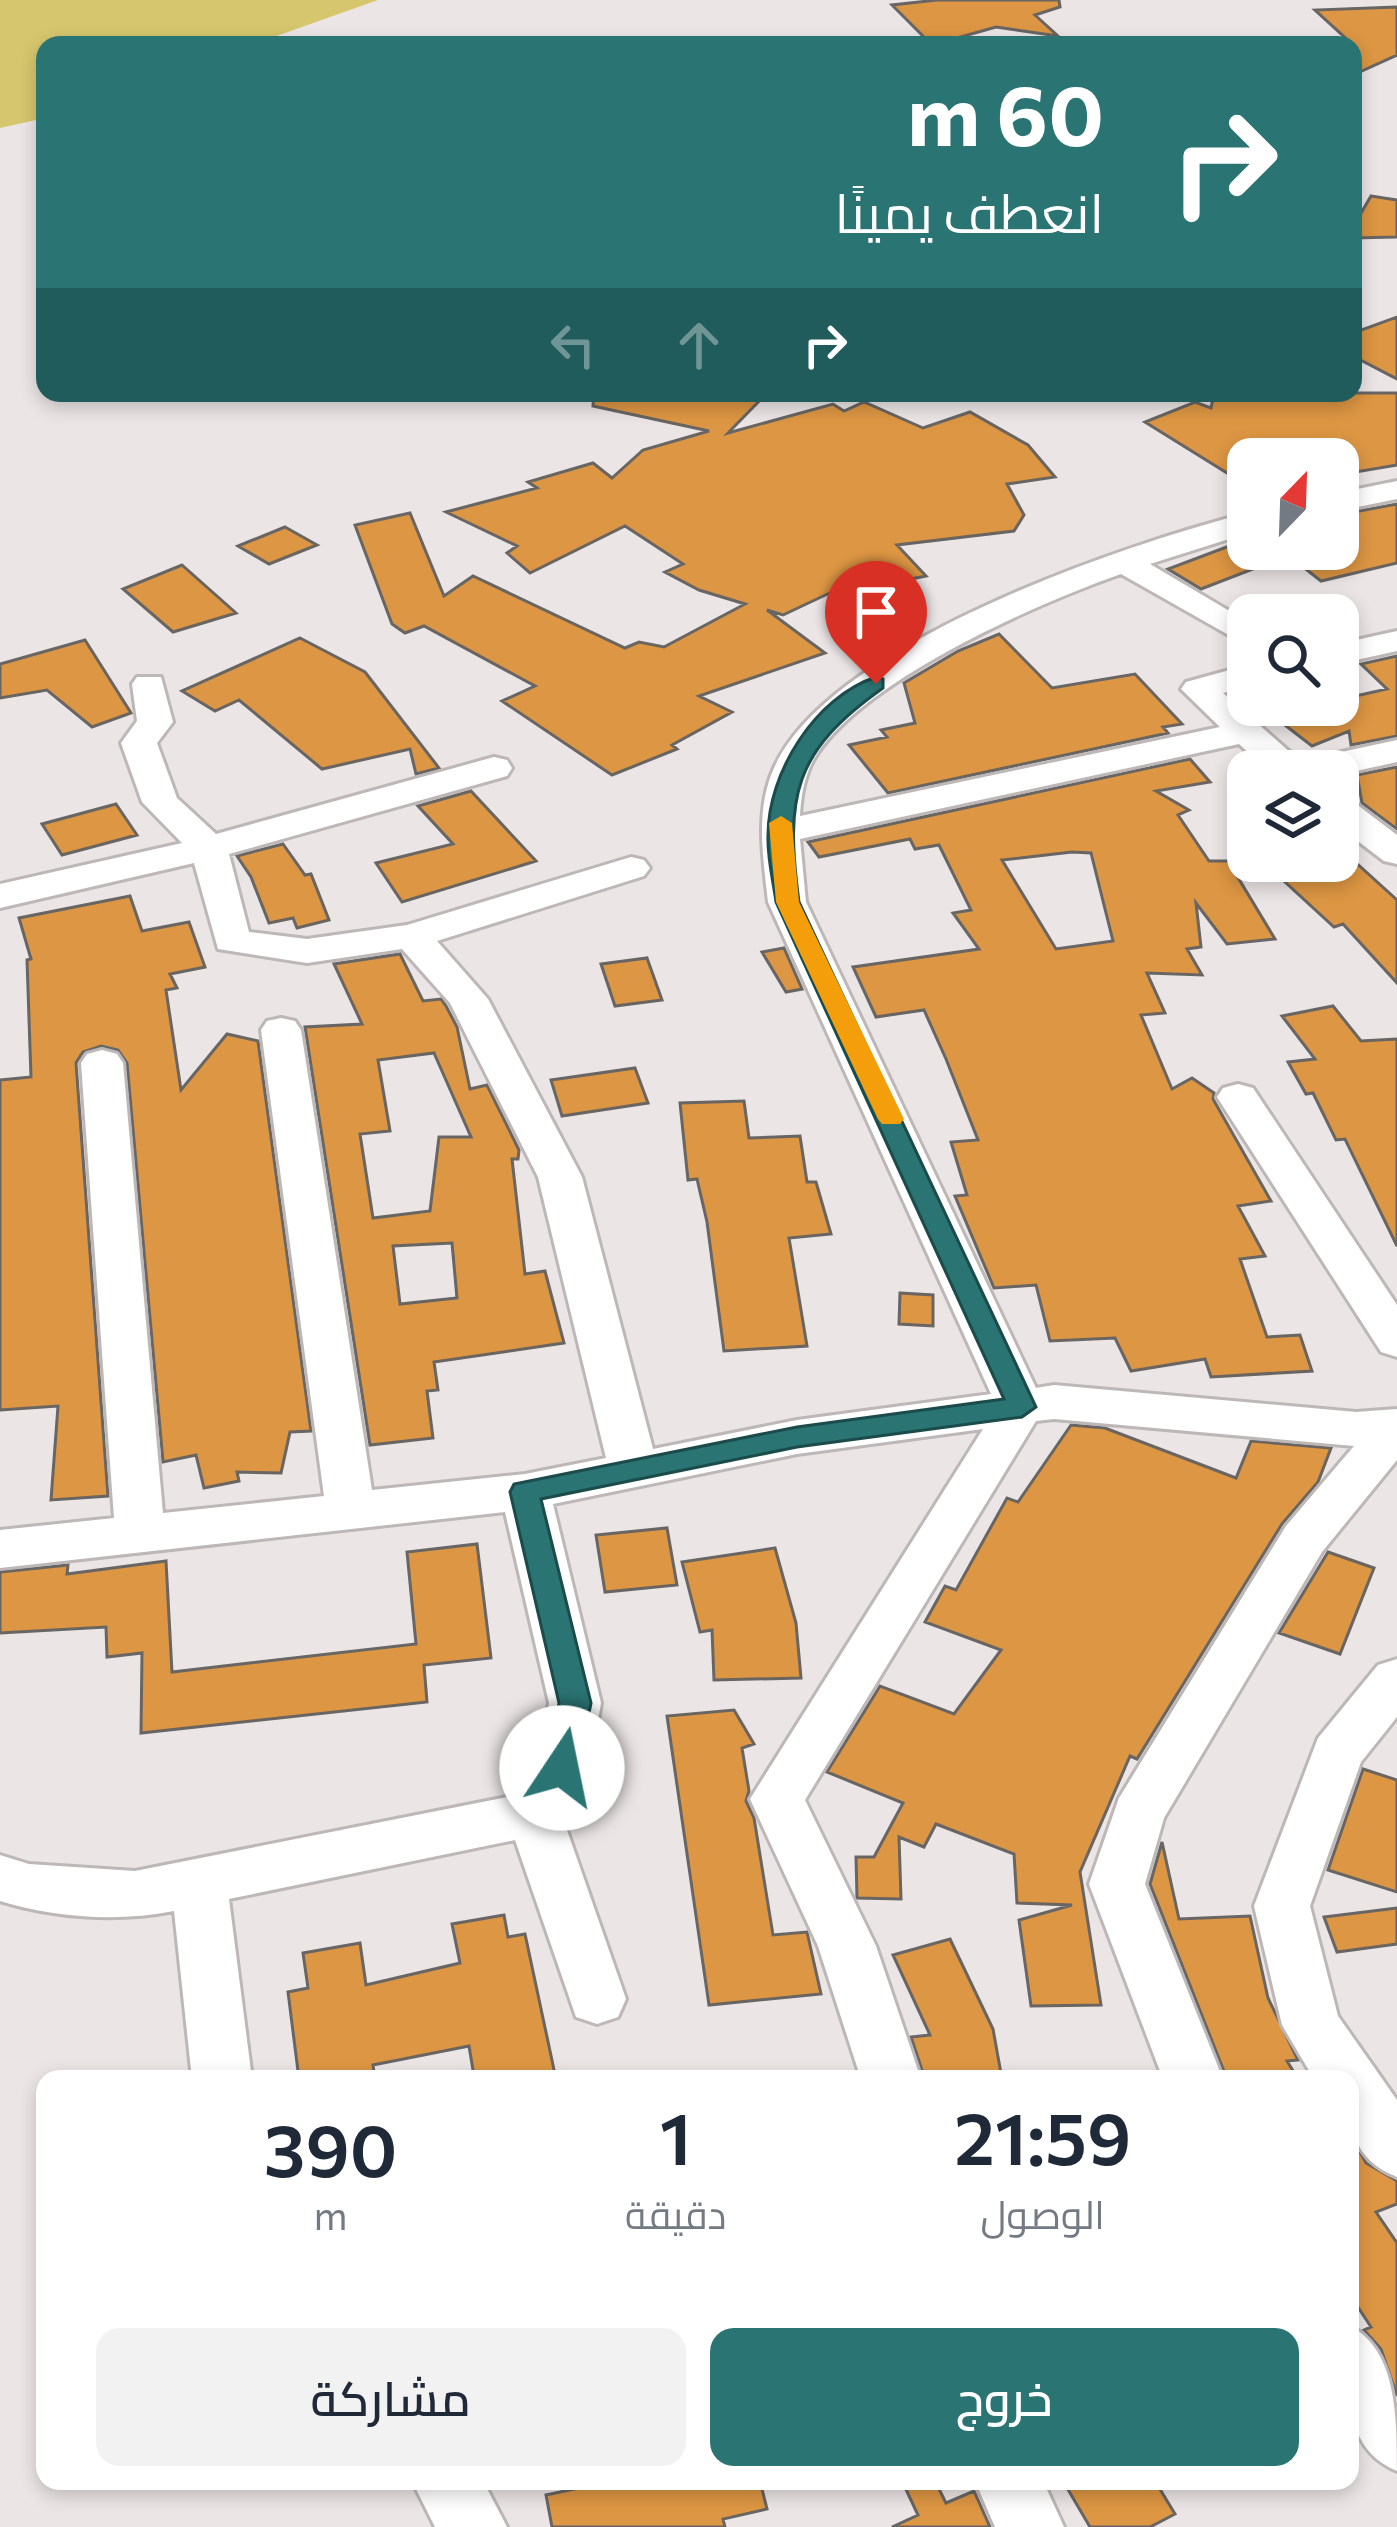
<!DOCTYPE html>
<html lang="ar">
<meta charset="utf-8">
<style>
:root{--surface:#fff;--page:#f2f2f3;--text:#1f2937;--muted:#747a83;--accent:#2a7473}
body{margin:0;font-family:Commissioner,Cairo,sans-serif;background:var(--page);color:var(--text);direction:rtl;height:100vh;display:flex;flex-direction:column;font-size:45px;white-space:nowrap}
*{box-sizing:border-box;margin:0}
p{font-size:39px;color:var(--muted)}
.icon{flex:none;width:66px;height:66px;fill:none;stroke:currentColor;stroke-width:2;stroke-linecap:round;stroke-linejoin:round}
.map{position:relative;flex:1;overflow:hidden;direction:ltr}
.sheet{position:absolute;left:36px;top:2070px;width:1323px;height:420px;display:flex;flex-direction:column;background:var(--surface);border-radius:24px;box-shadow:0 6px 18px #0003;direction:rtl}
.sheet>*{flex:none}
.guide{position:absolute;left:36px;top:36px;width:1326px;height:366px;border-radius:24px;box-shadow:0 6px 18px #0003;direction:rtl;background:#2a7473;color:#fff;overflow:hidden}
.needle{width:78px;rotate:23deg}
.fabs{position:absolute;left:1227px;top:438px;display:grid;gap:24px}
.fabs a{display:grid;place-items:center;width:132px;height:132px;border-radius:24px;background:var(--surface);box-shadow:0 6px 18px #0003;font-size:60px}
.pin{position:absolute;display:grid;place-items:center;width:102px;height:102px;color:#fff;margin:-123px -51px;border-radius:50% 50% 50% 0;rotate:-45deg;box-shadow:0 0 12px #0007}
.pin .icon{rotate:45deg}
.me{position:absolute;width:132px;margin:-66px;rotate:11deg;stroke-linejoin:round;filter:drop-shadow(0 0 9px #0008)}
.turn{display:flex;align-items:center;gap:42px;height:252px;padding:0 60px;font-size:54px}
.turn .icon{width:156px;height:156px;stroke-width:2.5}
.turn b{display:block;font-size:84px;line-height:102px}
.lanes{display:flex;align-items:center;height:114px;padding:0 60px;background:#0003;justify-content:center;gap:60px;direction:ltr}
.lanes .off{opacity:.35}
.eta{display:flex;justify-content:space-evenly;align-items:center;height:204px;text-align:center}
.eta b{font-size:72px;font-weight:600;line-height:84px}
.button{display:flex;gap:24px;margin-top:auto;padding:24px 60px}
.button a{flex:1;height:138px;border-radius:24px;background:var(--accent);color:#fff;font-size:48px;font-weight:600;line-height:138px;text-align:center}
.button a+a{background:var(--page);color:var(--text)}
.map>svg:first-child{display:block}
.green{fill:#d6c66e}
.building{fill:#dd9643;stroke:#686562;stroke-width:3;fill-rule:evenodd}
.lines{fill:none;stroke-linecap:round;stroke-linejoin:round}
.minor-casing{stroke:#bdb8b7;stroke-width:6}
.minor{fill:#fff;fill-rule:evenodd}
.route{fill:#2a7473;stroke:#1b4b4b;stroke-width:3}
.slow{fill:#f59e0b}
</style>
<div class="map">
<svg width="1397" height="2527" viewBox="0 0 1397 2527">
<rect width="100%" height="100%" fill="#ebe6e5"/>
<path class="green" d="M0 0H378L251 45H45V118L0 128Z"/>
<path class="building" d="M937 0H1059L1060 7 1035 15 1058 36 996 27 932 45 892 5Z
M1397 7V55L1353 75V45L1315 10Z
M1371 196 1397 200V237L1353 238V227Z
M1397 317V379L1353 356V333Z
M594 393H767L728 433 833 404 844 411 864 402 923 428 970 412 1028 445 1055 477 1007 484 1024 515 1014 531 897 545 926 576 880 585 870 574 783 615 767 610 825 653 699 696 732 712 672 745 677 749 612 775 502 701 535 686 424 626 405 633 392 624 355 525 410 513 444 596 473 576 625 648 639 642 664 647 745 604 699 590 665 572 683 564 625 526 530 573 507 553 517 546 446 512 537 488 528 482 593 463 612 478 643 450 709 431 593 406Z
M1214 393H1397V465L1338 475V459H1248V486L1145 422 1195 402 1211 408Z
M1397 504V563L1321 581 1288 555 1338 549V515Z
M285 527 317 545 269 564 238 546Z
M1232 545 1266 564 1201 589 1168 569Z
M182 565 236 613 173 632 123 589Z
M999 634 1052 688 1135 674 1182 724 1163 727 1168 733 888 793 849 745 887 737 881 730 915 723 904 683 958 651Z
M300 638 365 672 439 768 416 774 410 749 322 769 239 700 215 711 182 691Z
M85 640 131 713 92 727 47 690 0 698V664Z
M1397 656V736L1351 745 1349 731 1312 746 1259 705H1338V700L1387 689 1361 664Z
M1190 759 1210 782 1156 791 1189 810 1178 815 1209 861H1228L1275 939 1227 944 1196 903 1201 947 1187 949 1202 975 1147 973 1165 1013 1141 1015 1172 1089 1192 1078 1214 1093 1213 1099 1271 1201 1238 1206 1265 1256 1240 1259 1267 1337 1300 1335 1312 1371 1211 1377 1205 1359 1131 1371 1115 1338 1050 1341 1036 1285 994 1288 955 1196 967 1195 951 1142 978 1140 946 1059 924 1010 876 1017 853 967 979 949 953 913 971 910 939 845 915 849 910 839 819 857 808 842ZM1072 852 1091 853 1113 941 1056 949 1002 860Z
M1397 767V829L1362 803 1357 775Z
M471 791 536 861 402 902 376 863 453 844 418 806Z
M116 804 137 835 62 855 42 824Z
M283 844 305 875 311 874 329 920 297 928 293 918 269 923 251 877 237 856Z
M1262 861H1354L1397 900V983L1343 924 1334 927Z
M130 896 142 931 189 922 205 967 170 974 177 988 166 990 181 1090 227 1034 258 1041 311 1431 290 1432 281 1473 237 1472 239 1481 204 1488 196 1455 163 1462 127 1063 118 1050 101 1046 83 1052 76 1063 108 1496 51 1500 58 1406 0 1410V1080L31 1077 27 960 31 959 19 918Z
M784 948 802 989 786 992 762 952Z
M400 954 423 1001 441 999 446 1006 457 1027 470 1089 487 1085 519 1150 518 1159H512L525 1274 545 1271 564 1343 434 1362 438 1390 427 1391 433 1438 370 1445 305 1027 362 1024 334 964ZM434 1053 471 1137H439L430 1211 373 1218 360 1134 390 1131 378 1060ZM452 1243 457 1298 400 1304 393 1246Z
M647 958 662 1000 615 1006 601 964Z
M1333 1006 1361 1041 1397 1039V1246L1345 1139 1336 1140 1313 1093 1306 1094 1288 1062 1315 1059 1282 1016Z
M635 1068 648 1103 562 1116 551 1080Z
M744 1101 749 1138 800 1136 807 1182H816L831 1234 789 1238 807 1346 724 1351 707 1222 697 1179 688 1180 680 1103Z
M900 1293 933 1295V1326L899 1324Z
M1071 1425 1105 1428 1236 1478 1251 1441 1331 1448 1318 1482 1282 1524 1137 1759 1130 1756 1080 1872 1101 2005 1031 2006 1019 1920 1072 1905 1017 1903 1014 1854 936 1824 924 1847 899 1837 901 1899 857 1898 856 1857H874L903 1803 827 1772 880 1686 954 1714 1001 1650 925 1622 945 1586 956 1590 1007 1498 1018 1502Z
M667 1528 677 1585 605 1592 596 1535Z
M477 1544 491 1658 424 1665 427 1702 141 1733 142 1653 107 1657 106 1627 0 1633V1572L68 1565 67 1574 166 1561 172 1672 416 1644 407 1552Z
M775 1548 796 1623 801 1678 714 1680 712 1630 700 1632 682 1562Z
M1328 1552 1374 1568 1340 1654 1279 1633Z
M734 1710 754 1744 742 1748 749 1791 746 1801 754 1818 773 1935 807 1932 821 1994 709 2005 667 1716Z
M1363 1769 1397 1780V1892L1328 1870Z
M1162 1842 1179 1919 1250 1916 1268 1998 1298 2060 1287 2061 1298 2079H1227L1150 1884Z
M1397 1908V1944L1337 1952 1324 1917Z
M504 1915 508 1937 525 1934 556 2079H495L494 2072 474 2076 469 2046 373 2065 375 2079H299L288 1992 308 1988 303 1953 360 1943 366 1985 460 1963 452 1924Z
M950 1939 993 2029 1002 2079H925L911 2037 930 2035 893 1955Z
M1350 2134 1366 2163 1397 2181V2204L1376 2212 1397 2243V2396L1381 2349 1364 2330 1371 2327 1350 2295Z
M578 2481H760L767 2509 723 2519 725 2527H552L546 2495 579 2488Z
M902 2481H935L946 2503 974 2491 990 2527H892L918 2515Z
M1063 2481H1155L1175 2514 1150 2527H1090Z"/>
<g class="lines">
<defs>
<path id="minor" d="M1397 481V499L1338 511V493Z
M1248 513V533L1150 564 1248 622V646L1121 574C1036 604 868 678 817 754 805 772 801 795 800 816L1220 727 1181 689 1186 682 1248 665V686L1223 693 1300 761 1397 740V762L1338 775 1269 771 1239 744 800 839 806 902 1036 1388 1054 1385 1356 1412 1397 1409V1460L1322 1552 1164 1818 1145 1884 1223 2079H1163L1089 1884 1119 1798 1286 1526 1354 1446 1054 1419 1036 1421 805 1800 876 1946 921 2079H861L818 1946 750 1799 983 1429 797 1454 553 1504 601 1703 589 1769 562 1816 626 1999 618 2017 597 2024 576 2017 515 1840 229 1899 252 2079H192L174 1911C118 1922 55 1918 0 1901V1855L29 1864 135 1871 517 1795 536 1765 549 1703 505 1512 0 1568V1530L114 1518 81 1063 87 1054 102 1050 117 1054 123 1063 163 1513 324 1496 261 1030 267 1021 281 1018 295 1021 301 1030 372 1490 525 1474 606 1458 538 1177 450 1003 402 949 307 963 218 949 194 863 0 908V884L182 843 142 802 121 743 137 721 132 684 137 677H161L173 722 157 743 177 798 216 834 494 757 507 760 512 768 507 776 229 854 249 932 307 939 407 925 631 857 644 860 650 868 644 876 437 941 488 999 582 1177 653 1449 797 1420 991 1394 768 902C763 857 755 810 774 768 829 644 1125 544 1248 513Z
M1397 631V651L1338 664V644Z
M1338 797 1351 800 1397 835V864L1384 861 1338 826Z
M1238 1084 1253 1088 1397 1305V1357L1381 1352 1217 1097 1223 1088Z
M1397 1659V1717L1361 1762 1310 1906 1338 2016 1397 2100V2177C1349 2158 1350 2124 1350 2079H1314L1282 2025 1254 1906 1318 1738 1378 1665Z
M1350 2326C1397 2350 1397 2418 1397 2471 1338 2447 1350 2380 1350 2326Z
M412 2481H483L507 2527H435Z
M975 2481H1043L1064 2527H995Z"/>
</defs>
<use href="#minor" class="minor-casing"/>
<use href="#minor" class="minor"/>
</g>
<path class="route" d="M876 677 883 679V688C793 752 785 796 799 902L1036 1407 1022 1417 797 1447 541 1499 591 1703 578 1768 573 1778 562 1782 550 1778 546 1768 559 1703 510 1492 514 1484 797 1427 1004 1399 776 902C773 880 767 857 768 835 768 773 815 697 876 677Z"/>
<path class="slow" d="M781 816 792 823 799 902 904 1119 900 1124H882L878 1119 776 902 769 823Z"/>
</svg>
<div class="fabs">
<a><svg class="needle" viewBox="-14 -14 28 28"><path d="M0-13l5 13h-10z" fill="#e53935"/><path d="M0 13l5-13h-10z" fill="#747a83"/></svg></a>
<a><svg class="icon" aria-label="search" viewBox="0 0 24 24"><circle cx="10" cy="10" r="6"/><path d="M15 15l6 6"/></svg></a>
<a><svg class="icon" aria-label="layers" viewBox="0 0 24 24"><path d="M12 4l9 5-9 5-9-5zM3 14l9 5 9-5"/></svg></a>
</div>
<div class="pin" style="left:876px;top:684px;background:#d93025"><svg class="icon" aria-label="arrive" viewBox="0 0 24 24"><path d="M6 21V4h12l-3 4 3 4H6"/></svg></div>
<svg class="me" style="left:562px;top:1768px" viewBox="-20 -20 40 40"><circle r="19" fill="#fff"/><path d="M0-13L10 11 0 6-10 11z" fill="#2a7473"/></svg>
<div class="guide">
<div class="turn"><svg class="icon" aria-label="right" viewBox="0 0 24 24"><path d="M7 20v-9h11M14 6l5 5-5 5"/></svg><div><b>60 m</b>انعطف يمينًا</div></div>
<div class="lanes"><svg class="icon off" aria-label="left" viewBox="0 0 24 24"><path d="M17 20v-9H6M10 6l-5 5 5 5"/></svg><svg class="icon off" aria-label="ahead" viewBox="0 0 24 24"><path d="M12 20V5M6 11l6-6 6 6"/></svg><svg class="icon" aria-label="right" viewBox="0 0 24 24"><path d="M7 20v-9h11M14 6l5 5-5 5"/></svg></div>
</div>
<section class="sheet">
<div class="eta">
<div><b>21:59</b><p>الوصول</p></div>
<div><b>1</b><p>دقيقة</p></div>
<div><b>390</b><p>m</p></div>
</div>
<div class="button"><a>خروج</a><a>مشاركة</a></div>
</section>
</div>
